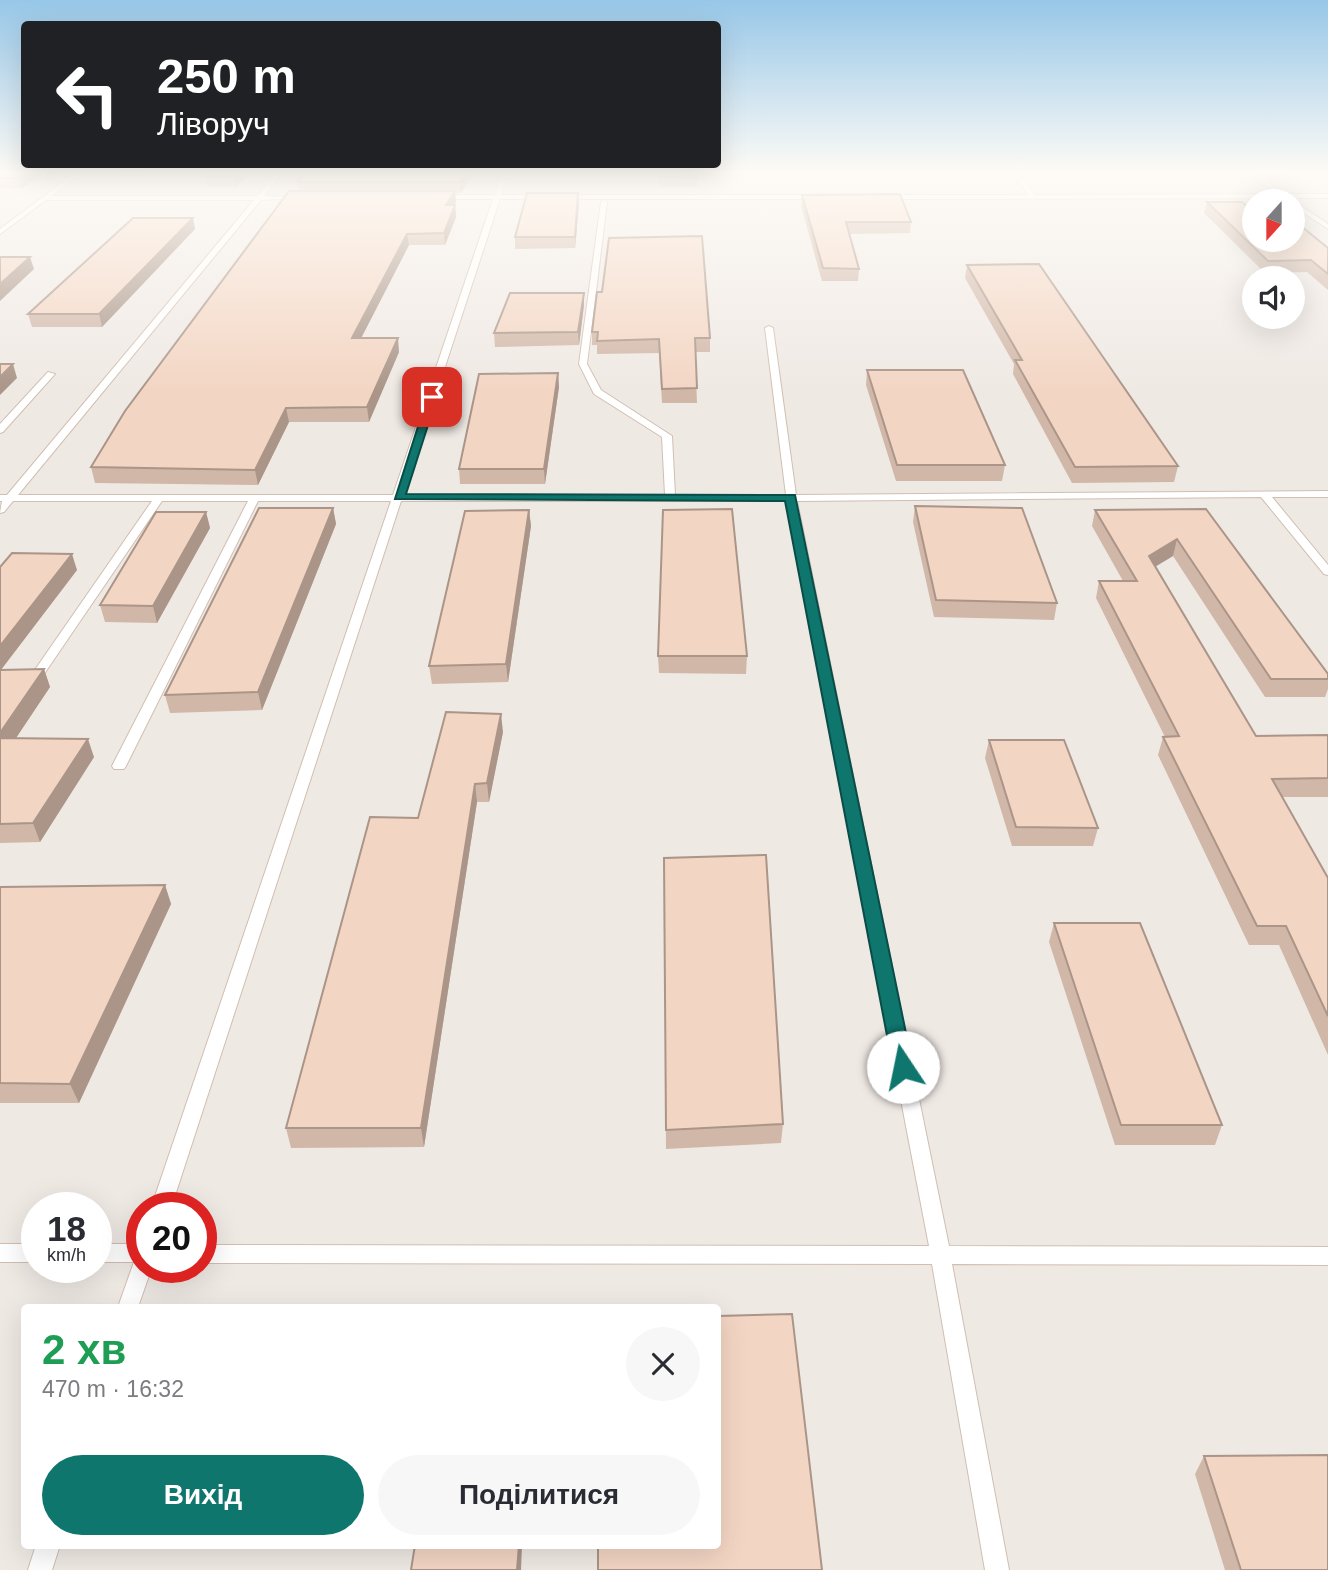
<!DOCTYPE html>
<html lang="uk">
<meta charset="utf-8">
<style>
:root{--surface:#fff;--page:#f7f7f7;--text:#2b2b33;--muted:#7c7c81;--accent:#0f766e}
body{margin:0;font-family:Arial,sans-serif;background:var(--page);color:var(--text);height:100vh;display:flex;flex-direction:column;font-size:26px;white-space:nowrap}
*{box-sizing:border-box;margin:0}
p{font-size:23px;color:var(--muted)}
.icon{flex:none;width:38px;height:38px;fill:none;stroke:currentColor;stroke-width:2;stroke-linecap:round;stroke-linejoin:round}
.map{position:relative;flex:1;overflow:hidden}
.panel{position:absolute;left:21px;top:1304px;width:700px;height:245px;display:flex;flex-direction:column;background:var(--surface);border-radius:7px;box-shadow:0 7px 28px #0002}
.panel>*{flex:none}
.hud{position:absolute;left:21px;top:21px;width:700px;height:147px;border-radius:7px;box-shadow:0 7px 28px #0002;background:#202124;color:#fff;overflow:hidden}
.needle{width:46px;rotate:201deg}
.buttons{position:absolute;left:1242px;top:189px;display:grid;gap:14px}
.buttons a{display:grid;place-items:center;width:63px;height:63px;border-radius:50%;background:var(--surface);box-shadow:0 7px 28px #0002;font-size:35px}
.speed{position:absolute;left:21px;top:1192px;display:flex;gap:14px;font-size:35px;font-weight:700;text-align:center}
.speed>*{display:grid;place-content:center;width:91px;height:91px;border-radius:50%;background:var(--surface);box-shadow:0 7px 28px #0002;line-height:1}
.speed small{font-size:18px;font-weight:400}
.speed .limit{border:10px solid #d22;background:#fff;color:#111}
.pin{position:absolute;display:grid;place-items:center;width:60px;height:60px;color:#fff;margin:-30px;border-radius:14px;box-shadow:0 4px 10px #0006}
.me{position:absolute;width:77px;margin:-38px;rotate:349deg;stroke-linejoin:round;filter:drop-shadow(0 0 5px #0008)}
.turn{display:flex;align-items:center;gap:24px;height:147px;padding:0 21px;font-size:32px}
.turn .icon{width:91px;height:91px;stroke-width:2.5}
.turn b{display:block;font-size:49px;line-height:60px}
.round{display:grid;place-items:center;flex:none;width:74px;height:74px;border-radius:37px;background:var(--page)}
.overview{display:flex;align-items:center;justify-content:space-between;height:119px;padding:0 21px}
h1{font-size:42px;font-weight:700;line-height:52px;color:#1e9e55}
.button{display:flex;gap:14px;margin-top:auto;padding:14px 21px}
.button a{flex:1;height:80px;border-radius:42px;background:var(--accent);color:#fff;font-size:28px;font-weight:700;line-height:80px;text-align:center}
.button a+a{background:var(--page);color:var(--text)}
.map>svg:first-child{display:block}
.industrial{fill:#efe9e4;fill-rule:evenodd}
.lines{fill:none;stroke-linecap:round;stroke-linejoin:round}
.service-casing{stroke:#d1beb0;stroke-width:2}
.service{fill:#fff;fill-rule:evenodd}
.wall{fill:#d1b7a8}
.shaded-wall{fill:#aa9588}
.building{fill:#f3d5c3;stroke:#aa9588;stroke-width:2}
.route{fill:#0f766e;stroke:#0a4d48;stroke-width:2}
</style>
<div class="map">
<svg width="1328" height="1570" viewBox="0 0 1328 1570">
<rect width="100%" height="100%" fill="#fdf6ec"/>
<path class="industrial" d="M0 173H1328V1570H0ZM1255 201H1293V240H1255ZM1255 278H1293V317H1255ZM37 1208H96V1267H37ZM142 1208H201V1267H142ZM24 1307H718V1545H24Z"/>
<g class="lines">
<defs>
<path id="service" d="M75 173H81L51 196H257L277 173H283L264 196 304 198 261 200 18 495H393L493 199H437L434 197 437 195H495L502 173H508L501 195H819L822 197 819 199H500L403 495H665L662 437 594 394 579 364 601 202 604 200 607 202 587 364 601 390 672 436 675 495H786L765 328 769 326 773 328 796 495 1328 491V497H1272L1328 565V575L1324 574 1261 497 797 501 949 1246 1328 1247V1265L952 1264 1009 1570H985L932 1264 201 1263V1245L929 1246 786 501H401L171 1208H151L391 501H258L126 766 124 769H114L112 766 248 501H162L42 677 38 678 32 674 152 501H13L4 512 0 513 2 501H0V495H7L254 200H46L0 234V229Z
M1012 173H1018L1035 195 1278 194 1249 173H1255L1286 194H1328V198L885 199 882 197 885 195H1029Z
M1292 201 1295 202 1328 224V229L1293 206Z
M48 372 55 374 3 432 0 433V424Z
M0 1244H37V1262H0Z
M96 1244H142V1267H152L138 1307H118L134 1262H96Z
M36 1545H60L52 1570H28Z"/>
</defs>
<use href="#service" class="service-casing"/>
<use href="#service" class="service"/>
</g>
<path class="wall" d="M0 173H44L22 188H0Z
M115 173H153L150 176H115Z
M208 173H249L236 187H207L205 176Z
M305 173H473L461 193H455L456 202 454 205H455L456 217 445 245H409L361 338 399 352 369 422H289L258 485 95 483 91 467 298 191 297 182Z
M659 173H698V187H659Z
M578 193 579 204 575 248 515 249V237Z
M802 195 911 222 910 233 849 234 859 269 858 281H822L801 206Z
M1207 202 1255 240 1328 248V290L1307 272 1265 273 1204 213Z
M195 229 102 327H32L28 314Z
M967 265 1178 466 1174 482 1072 483 1013 374 1014 364 965 278Z
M584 305 579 345 495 347 494 333Z
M592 332 710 338V352H695L697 403H662L659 353 597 354V345H592Z
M867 370 1005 465 1002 481H896L866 385Z
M558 373 559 387 545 484H460L459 469Z
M915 506 1057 603 1054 620 934 617 913 522Z
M333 508 336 524 262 710 170 713 165 695Z
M1206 509 1328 674V689L1325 697H1265L1173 556 1155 566 1256 736 1328 735V797H1282L1328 878V1055L1279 945H1249L1158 755 1163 737H1165L1096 598 1099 581H1123L1092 526 1095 510Z
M529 510 531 526 508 682 432 684 429 666Z
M206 512 210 528 157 623 105 622 100 605Z
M0 567 77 570 1 670 44 669 50 687 16 738 94 757 40 842 0 843Z
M658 656H747L746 674 659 673Z
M503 732 489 802H477L424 1147 291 1148 286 1128 418 818Z
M989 740 1098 828 1093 846H1012L985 758Z
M664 858 783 1124 781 1143 666 1149Z
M165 885 171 904 79 1103H0V887Z
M1054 923 1222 1125 1215 1145H1115L1049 942Z
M1204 1456 1328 1570H1225L1195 1474Z"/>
<path class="shaded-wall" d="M26 173H44L22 188 19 178Z
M237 173H249L236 187 234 176Z
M466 173H473L461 193 460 182Z
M455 191 456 202 447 217 446 205Z
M578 193 579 204 575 248V237Z
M455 205 456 217 445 245 444 233Z
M193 218 195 229 102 327 99 314Z
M407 234 409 245 354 352 352 338Z
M30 257 34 269 0 301V284Z
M584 293V305L579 345 578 332Z
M398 338 399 352 369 422 367 407Z
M13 364 17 378 0 395V377Z
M558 373 559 387 545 484 544 469Z
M286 408 289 422 258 485 255 470Z
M333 508 336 524 262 710 258 692Z
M529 510 531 526 508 682 506 664Z
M206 512 210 528 157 623 153 606Z
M1177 539 1173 556 1145 573 1149 556Z
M72 554 77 570 0 671V646Z
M44 669 50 687 4 756 0 746V733Z
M501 714 503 732 489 802 487 783Z
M88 739 94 757 40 842 33 823Z
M475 784 477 802 424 1147 421 1128Z
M165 885 171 904 79 1103 70 1084Z
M519 1545H522L521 1570H517Z"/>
<path class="building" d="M0 173H26L19 178H0Z
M208 173H237L234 176H205Z
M305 173H466L460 182H297Z
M659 173H698L699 176 659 177Z
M289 191H455L446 205H455L444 233 407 234 352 338H398L367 407 286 408 255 470 91 467 125 411Z
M527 193H578L575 237H515Z
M900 194 911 222H846L859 269 823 268 802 195Z
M1207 202H1242L1255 213V240H1293V225L1296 222 1328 248V274L1311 260 1268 261Z
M133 218H193L99 314H28Z
M702 236 710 338H695L697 388 662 389 659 339 597 341 598 332H592L597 292H602L609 238Z
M0 257H30L0 284Z
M1039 264 1178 466 1075 467 1015 360H1022L967 265Z
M510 293H584L578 332 494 333Z
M0 364H13L0 377Z
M867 370H963L1005 465H897Z
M558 373 544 469H459L479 374Z
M915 506 1022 508 1057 603 936 600Z
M259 508H333L258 692 165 695Z
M732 509 747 656H658L663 510Z
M1206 509 1328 674V679H1271L1177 539 1149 556 1256 736 1328 735V778L1272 779 1328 878V1016L1286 926H1257L1163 737 1179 736 1099 581H1137L1095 510Z
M529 510 506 664 429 666 465 511Z
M156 512H206L153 606 100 605Z
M12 553 72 554 0 646V567Z
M44 669 0 733V670Z
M446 712 501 714 487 783 475 784 421 1128H286L370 817 418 818Z
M0 738 88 739 33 823 0 824Z
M989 740H1064L1098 828 1016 827Z
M766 855 783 1124 666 1130 664 858Z
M165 885 70 1084 0 1083V887Z
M1054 923H1140L1222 1125H1121Z
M792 1314 822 1570H598V1545H718V1316Z
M1328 1455V1570H1241L1204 1456Z
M415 1545H519L517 1570H411Z"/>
<linearGradient id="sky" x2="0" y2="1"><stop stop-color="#97c7e8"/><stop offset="0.44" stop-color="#fefbf6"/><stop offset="1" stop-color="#fefbf6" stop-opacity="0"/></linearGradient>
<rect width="1328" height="392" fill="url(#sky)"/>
<path class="route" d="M428 395 437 397 406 494 795 495 913 1067 910 1072H896L893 1067 785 501 395 499Z"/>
</svg>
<div class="buttons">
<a><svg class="needle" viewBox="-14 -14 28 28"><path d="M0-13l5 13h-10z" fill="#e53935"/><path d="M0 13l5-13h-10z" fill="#7c7c81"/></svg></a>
<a><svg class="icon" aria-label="sound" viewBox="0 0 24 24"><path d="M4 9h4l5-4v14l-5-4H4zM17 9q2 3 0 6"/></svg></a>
</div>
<div class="speed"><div>18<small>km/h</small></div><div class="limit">20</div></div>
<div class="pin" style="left:432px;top:397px;background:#d93025"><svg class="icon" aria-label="arrive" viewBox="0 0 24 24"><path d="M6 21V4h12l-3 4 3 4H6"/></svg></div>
<svg class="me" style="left:903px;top:1067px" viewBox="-20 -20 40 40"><circle r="19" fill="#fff"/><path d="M0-13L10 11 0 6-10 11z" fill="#0f766e"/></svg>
<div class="hud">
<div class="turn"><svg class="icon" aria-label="left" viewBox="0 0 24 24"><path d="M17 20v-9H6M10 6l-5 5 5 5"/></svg><div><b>250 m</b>Ліворуч</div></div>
</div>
<section class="panel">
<div class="overview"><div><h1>2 хв</h1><p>470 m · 16:32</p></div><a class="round"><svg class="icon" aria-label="close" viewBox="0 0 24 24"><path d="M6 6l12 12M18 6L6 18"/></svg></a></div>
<div class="button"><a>Вихід</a><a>Поділитися</a></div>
</section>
</div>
